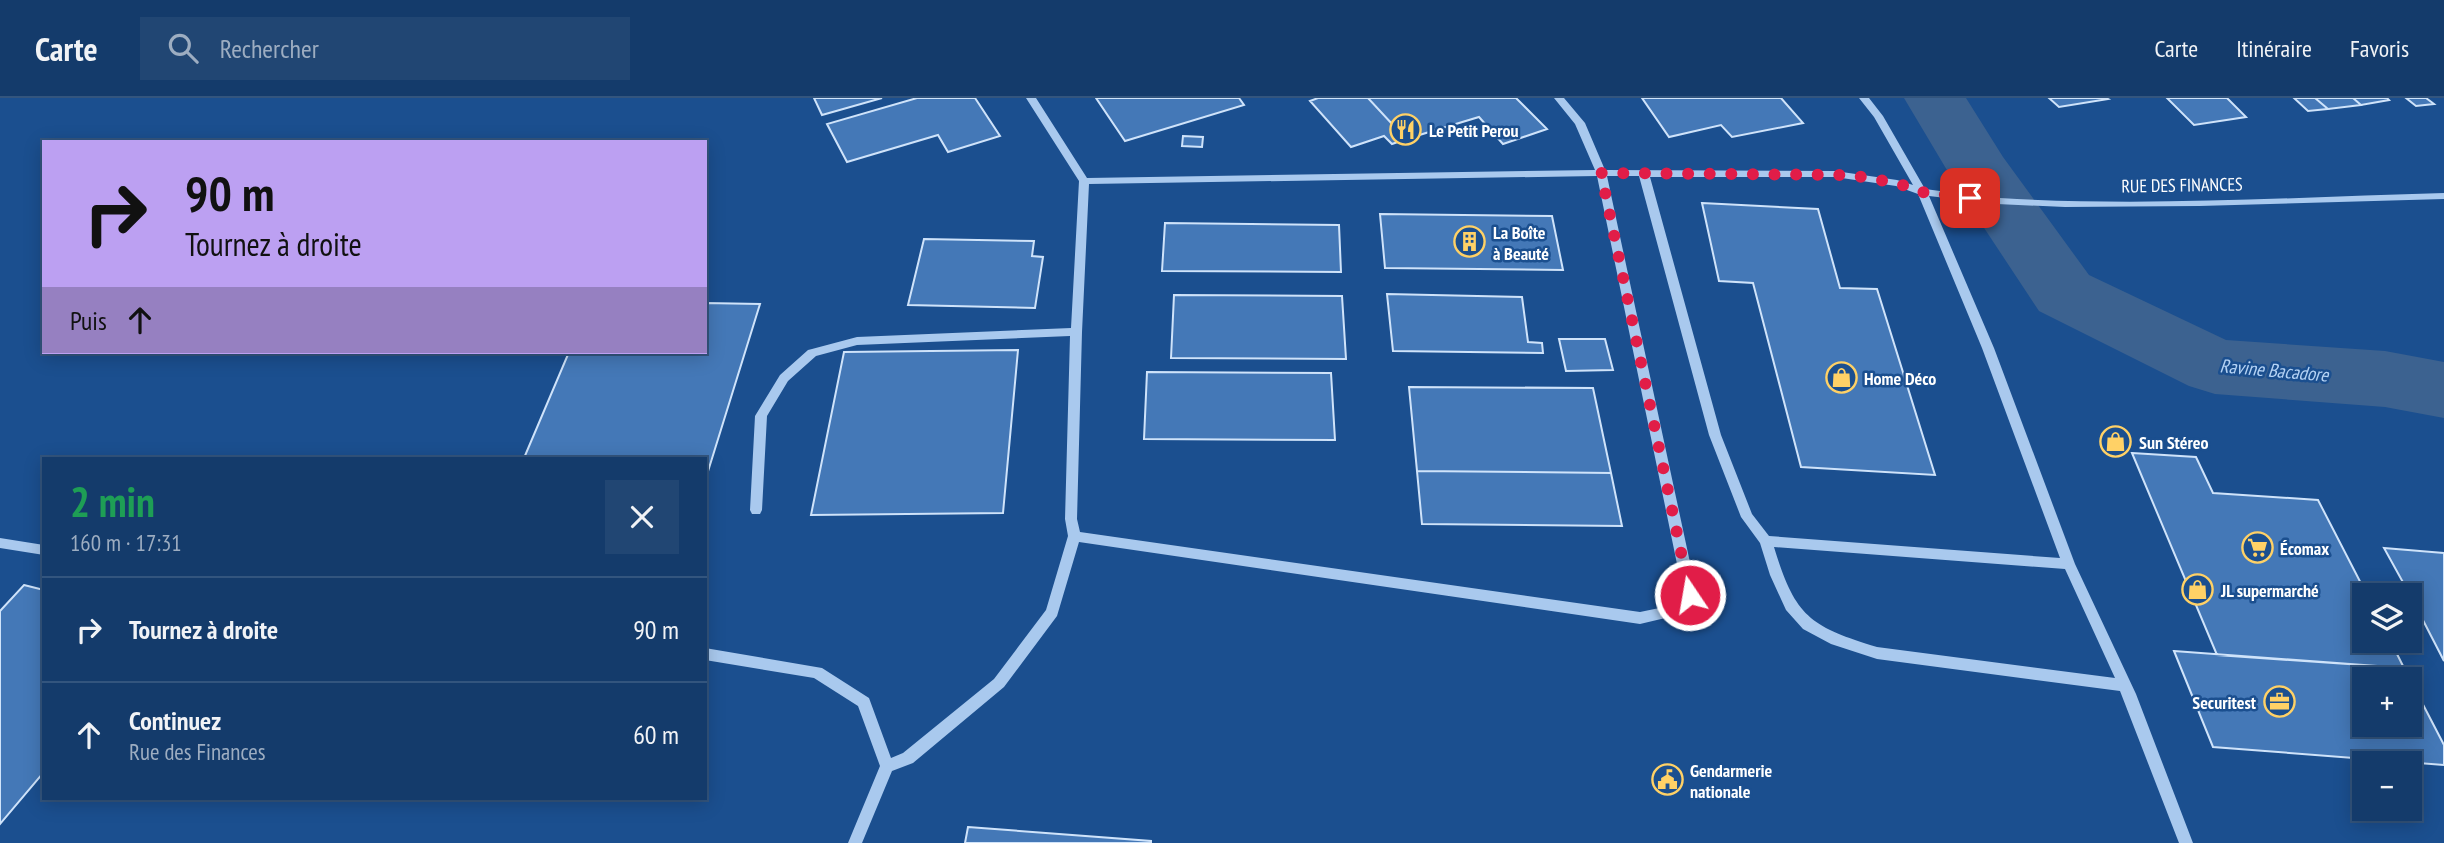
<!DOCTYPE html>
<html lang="fr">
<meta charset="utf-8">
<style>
:root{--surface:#143b6b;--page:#214673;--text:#f1f3f6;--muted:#9dadc1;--line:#33557e}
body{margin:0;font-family:"PT Sans Narrow",sans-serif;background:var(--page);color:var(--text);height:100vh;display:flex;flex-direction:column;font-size:26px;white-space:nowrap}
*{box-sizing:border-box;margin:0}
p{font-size:23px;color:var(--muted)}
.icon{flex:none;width:38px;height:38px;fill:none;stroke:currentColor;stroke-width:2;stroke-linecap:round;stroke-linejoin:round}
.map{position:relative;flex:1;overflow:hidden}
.panel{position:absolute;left:42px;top:359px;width:665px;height:343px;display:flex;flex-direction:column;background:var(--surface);border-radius:0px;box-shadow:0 4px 18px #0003,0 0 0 2px var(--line)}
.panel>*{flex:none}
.banner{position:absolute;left:42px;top:42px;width:665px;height:214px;border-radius:0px;box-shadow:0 4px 18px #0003,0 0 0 2px var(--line);background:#bca0f2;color:#111;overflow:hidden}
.controls{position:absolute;left:2352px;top:485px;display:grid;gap:14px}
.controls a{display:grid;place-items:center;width:70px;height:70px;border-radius:0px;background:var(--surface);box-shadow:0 4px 18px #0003,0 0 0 2px var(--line);font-size:35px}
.pin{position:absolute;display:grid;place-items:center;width:60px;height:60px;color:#fff;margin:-30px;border-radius:14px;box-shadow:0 4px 10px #0006}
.me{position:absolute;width:77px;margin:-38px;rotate:348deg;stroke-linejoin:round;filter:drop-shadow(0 0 5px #0008)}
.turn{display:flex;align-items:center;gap:24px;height:147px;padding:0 28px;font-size:32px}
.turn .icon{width:91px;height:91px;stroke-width:2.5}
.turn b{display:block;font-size:49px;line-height:60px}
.then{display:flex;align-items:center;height:66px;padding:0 28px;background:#0003;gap:14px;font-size:26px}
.round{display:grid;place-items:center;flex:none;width:74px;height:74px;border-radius:0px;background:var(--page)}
.head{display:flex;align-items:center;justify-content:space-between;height:119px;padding:0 28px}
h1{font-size:42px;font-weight:700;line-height:52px;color:#1e9e55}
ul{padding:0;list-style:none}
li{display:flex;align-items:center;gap:21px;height:105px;padding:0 28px;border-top:2px solid var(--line)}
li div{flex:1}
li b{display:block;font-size:26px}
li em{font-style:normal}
header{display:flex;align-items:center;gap:42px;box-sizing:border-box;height:98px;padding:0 35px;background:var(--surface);border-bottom:2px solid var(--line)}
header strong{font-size:33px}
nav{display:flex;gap:38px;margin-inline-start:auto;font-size:24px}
.search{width:490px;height:63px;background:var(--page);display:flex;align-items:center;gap:18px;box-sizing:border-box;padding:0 24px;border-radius:0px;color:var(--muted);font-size:26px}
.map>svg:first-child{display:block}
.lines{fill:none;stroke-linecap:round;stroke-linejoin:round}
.river{fill:#3c6290;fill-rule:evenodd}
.building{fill:#4478b7;stroke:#cfe3fa;stroke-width:2;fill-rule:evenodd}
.minor{fill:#a9c9ee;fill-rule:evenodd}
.route{stroke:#e11d48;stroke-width:12;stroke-dasharray:0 21.6}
.labels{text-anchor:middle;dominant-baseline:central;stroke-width:5;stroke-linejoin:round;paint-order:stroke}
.poi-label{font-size:18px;font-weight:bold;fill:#fff;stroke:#1b4f8f;text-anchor:start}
.street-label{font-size:18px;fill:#fff;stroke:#1b4f8f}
.water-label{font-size:19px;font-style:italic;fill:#b5d3f5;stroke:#1b4f8f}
</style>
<header>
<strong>Carte</strong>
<div class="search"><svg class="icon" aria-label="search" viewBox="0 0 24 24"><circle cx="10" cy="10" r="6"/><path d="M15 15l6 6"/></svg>Rechercher</div>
<nav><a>Carte</a><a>Itinéraire</a><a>Favoris</a></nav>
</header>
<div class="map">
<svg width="2444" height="745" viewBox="0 0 2444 745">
<rect width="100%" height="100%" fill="#1b4f8f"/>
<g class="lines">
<path class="river" d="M1904 0H1966L2003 59 2089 177 2226 242 2385 253 2444 264V320L2385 309 2215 296 2189 288 2039 213 1957 89Z"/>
</g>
<path class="building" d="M814 0H882L822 17Z
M917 0H975L1000 38 948 54 938 37 847 64 827 26Z
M1096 0H1239L1244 7 1125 43Z
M1318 0H1368L1406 41 1392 46 1384 38 1351 49 1310 3Z
M1368 0H1516L1547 31 1503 46 1479 19 1406 41Z
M1642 0H1781L1803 25 1732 39 1721 27 1669 39Z
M2049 0H2106L2108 1 2059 9Z
M2167 0H2227L2246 19 2194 27Z
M2294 0H2315L2328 11 2308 13Z
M2315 0H2353L2361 7 2328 11Z
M2353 0H2387L2389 2 2361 7Z
M2406 0H2426L2434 6 2416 8Z
M1183 38 1203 39 1202 49 1182 48Z
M1702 105 1818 111 1840 190 1877 191 1935 377 1801 369 1753 185 1719 183Z
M1380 116 1552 118 1563 172 1385 170Z
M1165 125 1339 127 1341 174 1162 173Z
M924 141 1034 143 1032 158 1043 159 1035 210 908 207Z
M1387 196 1522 199 1528 244 1542 245 1543 255 1393 253Z
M1174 197 1342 198 1346 261 1171 260Z
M705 205 760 206 705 383V360H524L569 254H705Z
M1559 241H1605L1613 272 1566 273Z
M1018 252 1003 415 811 417 844 254Z
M1147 274 1331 275 1335 342 1144 341Z
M1409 289 1593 290 1611 375 1417 373Z
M2132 355 2196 359 2213 395 2318 402 2367 497H2364V542H2390L2404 570 2217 557Z
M1417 373 1611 375 1622 428 1422 426Z
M2384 450 2444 455V563L2410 497Z
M24 487 44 492V674L0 726V513Z
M2174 553 2404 570 2444 647V667L2213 649ZM2364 581H2410V626H2364Z
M968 729 1151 743V745H965Z"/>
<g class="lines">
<path class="minor" d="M1026 0H1036L1087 80 1595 72 1575 26 1554 0H1564L1585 25 1605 72 1835 73 1897 82 1913 87 1874 19 1859 0H1869L1883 18 1925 91C1950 94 1975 98 2000 100 2147 109 2296 99 2444 95V101L2199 108 2065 109 1997 106 1929 98 1994 250 2075 466 2136 596 2193 745H2179L2120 593 1877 561 1831 546 1803 531 1786 512 1770 477 1760 445 1741 419 1709 337 1639 78H1607L1697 497 1678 517 1640 526 1079 444 1057 518 1004 589 913 665 892 673 862 745H848L880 668 858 608 814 580 705 562V550L822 570 869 600 891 660 903 655 994 581 1046 512 1068 438 1065 421 1070 238 857 247 816 258 788 283 767 318 762 412 760 416H752L750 412 755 318 780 277 808 252 812 251 857 239 1071 230 1079 83ZM1597 78 1683 495 1669 508 1640 514 1080 434 1077 421 1082 234 1089 86ZM1650 79H1835L1896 88 1918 96 1982 250 2060 460 1769 438 1752 416 1721 337ZM1774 449 2065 471 2115 580 1877 549C1809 528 1795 518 1774 449Z
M0 440 44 447V457L0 450Z"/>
</g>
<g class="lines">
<path class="route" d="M1690 497 1601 75 1850 77 1897 85 1922 94 1970 100"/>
</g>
<defs>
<symbol id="restaurant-ring" viewBox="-11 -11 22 22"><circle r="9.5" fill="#1b4f8f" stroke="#ffd166" stroke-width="1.5"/><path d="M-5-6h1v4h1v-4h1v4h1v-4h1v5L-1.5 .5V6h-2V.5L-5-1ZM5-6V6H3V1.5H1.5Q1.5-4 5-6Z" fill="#ffd166"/></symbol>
<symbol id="building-ring" viewBox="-11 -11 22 22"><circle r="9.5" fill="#1b4f8f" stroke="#ffd166" stroke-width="1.5"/><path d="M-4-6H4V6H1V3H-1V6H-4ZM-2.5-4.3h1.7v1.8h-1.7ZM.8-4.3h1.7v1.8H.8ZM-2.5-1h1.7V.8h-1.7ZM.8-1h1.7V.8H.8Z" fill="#ffd166"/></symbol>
<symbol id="shop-ring" viewBox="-11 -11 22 22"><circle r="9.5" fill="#1b4f8f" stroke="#ffd166" stroke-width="1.5"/><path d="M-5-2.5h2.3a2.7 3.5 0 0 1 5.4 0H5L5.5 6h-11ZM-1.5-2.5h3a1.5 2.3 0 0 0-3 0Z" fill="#ffd166"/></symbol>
<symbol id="supermarket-ring" viewBox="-11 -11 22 22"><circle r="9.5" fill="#1b4f8f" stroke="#ffd166" stroke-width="1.5"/><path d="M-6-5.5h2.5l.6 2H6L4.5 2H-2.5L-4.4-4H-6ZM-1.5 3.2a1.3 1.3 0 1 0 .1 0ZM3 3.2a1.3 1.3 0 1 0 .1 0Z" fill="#ffd166"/></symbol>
<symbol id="office-ring" viewBox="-11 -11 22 22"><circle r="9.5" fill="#1b4f8f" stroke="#ffd166" stroke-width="1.5"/><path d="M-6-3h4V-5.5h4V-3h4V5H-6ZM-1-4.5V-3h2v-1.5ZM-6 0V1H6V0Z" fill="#ffd166"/></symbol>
<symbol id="civic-ring" viewBox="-11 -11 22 22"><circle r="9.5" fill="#1b4f8f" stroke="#ffd166" stroke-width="1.5"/><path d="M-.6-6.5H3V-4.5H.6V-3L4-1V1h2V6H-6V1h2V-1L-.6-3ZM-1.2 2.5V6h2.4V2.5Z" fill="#ffd166"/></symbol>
</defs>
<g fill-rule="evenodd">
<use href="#restaurant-ring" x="1388" y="14" width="35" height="35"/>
<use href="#building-ring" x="1452" y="126" width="35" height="35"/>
<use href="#shop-ring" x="1824" y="262" width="35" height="35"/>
<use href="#shop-ring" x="2098" y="326" width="35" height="35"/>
<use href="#supermarket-ring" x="2240" y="432" width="35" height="35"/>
<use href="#shop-ring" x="2180" y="474" width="35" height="35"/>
<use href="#office-ring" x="2262" y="586" width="35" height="35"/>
<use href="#civic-ring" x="1650" y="664" width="35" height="35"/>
</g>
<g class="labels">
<g class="poi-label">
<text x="1429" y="32">Le Petit Perou</text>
<text x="1493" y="134">La Boîte<tspan x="1493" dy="21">à Beauté</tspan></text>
<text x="1864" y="280">Home Déco</text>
<text x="2139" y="344">Sun Stéreo</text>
<text x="2280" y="450">Écomax</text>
<text x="2221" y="492">JL supermarché</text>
<text x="2256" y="604" text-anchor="end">Securitest</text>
<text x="1690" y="672">Gendarmerie<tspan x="1690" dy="21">nationale</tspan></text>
</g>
<g class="street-label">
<text transform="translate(2182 87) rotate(-1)">RUE DES FINANCES</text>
</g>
<g class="water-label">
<text transform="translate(2274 272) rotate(5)">Ravine Bacadore</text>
</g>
</g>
</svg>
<div class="controls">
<a><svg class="icon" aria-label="layers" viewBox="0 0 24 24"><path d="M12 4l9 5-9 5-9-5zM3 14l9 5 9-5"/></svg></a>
<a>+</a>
<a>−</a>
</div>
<div class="pin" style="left:1970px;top:100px;background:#d93025"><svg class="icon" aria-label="arrive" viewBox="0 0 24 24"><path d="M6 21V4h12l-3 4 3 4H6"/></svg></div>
<svg class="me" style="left:1690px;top:497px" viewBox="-20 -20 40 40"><circle r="17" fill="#e11d48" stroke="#fff" stroke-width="3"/><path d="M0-11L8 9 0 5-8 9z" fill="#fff"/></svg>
<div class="banner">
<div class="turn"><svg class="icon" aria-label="right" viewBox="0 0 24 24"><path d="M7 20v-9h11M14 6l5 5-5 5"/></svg><div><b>90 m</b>Tournez à droite</div></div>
<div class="then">Puis<svg class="icon" aria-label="ahead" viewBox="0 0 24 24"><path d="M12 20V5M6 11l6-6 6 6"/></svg></div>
</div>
<section class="panel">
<div class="head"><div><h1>2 min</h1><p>160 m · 17:31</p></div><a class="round"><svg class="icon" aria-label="close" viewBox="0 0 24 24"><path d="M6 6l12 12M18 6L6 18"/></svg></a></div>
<ul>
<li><svg class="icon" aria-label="right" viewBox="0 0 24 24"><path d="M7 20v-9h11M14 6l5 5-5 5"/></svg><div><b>Tournez à droite</b></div><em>90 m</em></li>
<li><svg class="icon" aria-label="ahead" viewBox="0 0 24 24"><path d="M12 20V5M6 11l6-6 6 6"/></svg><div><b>Continuez</b><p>Rue des Finances</p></div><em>60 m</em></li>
</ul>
</section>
</div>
